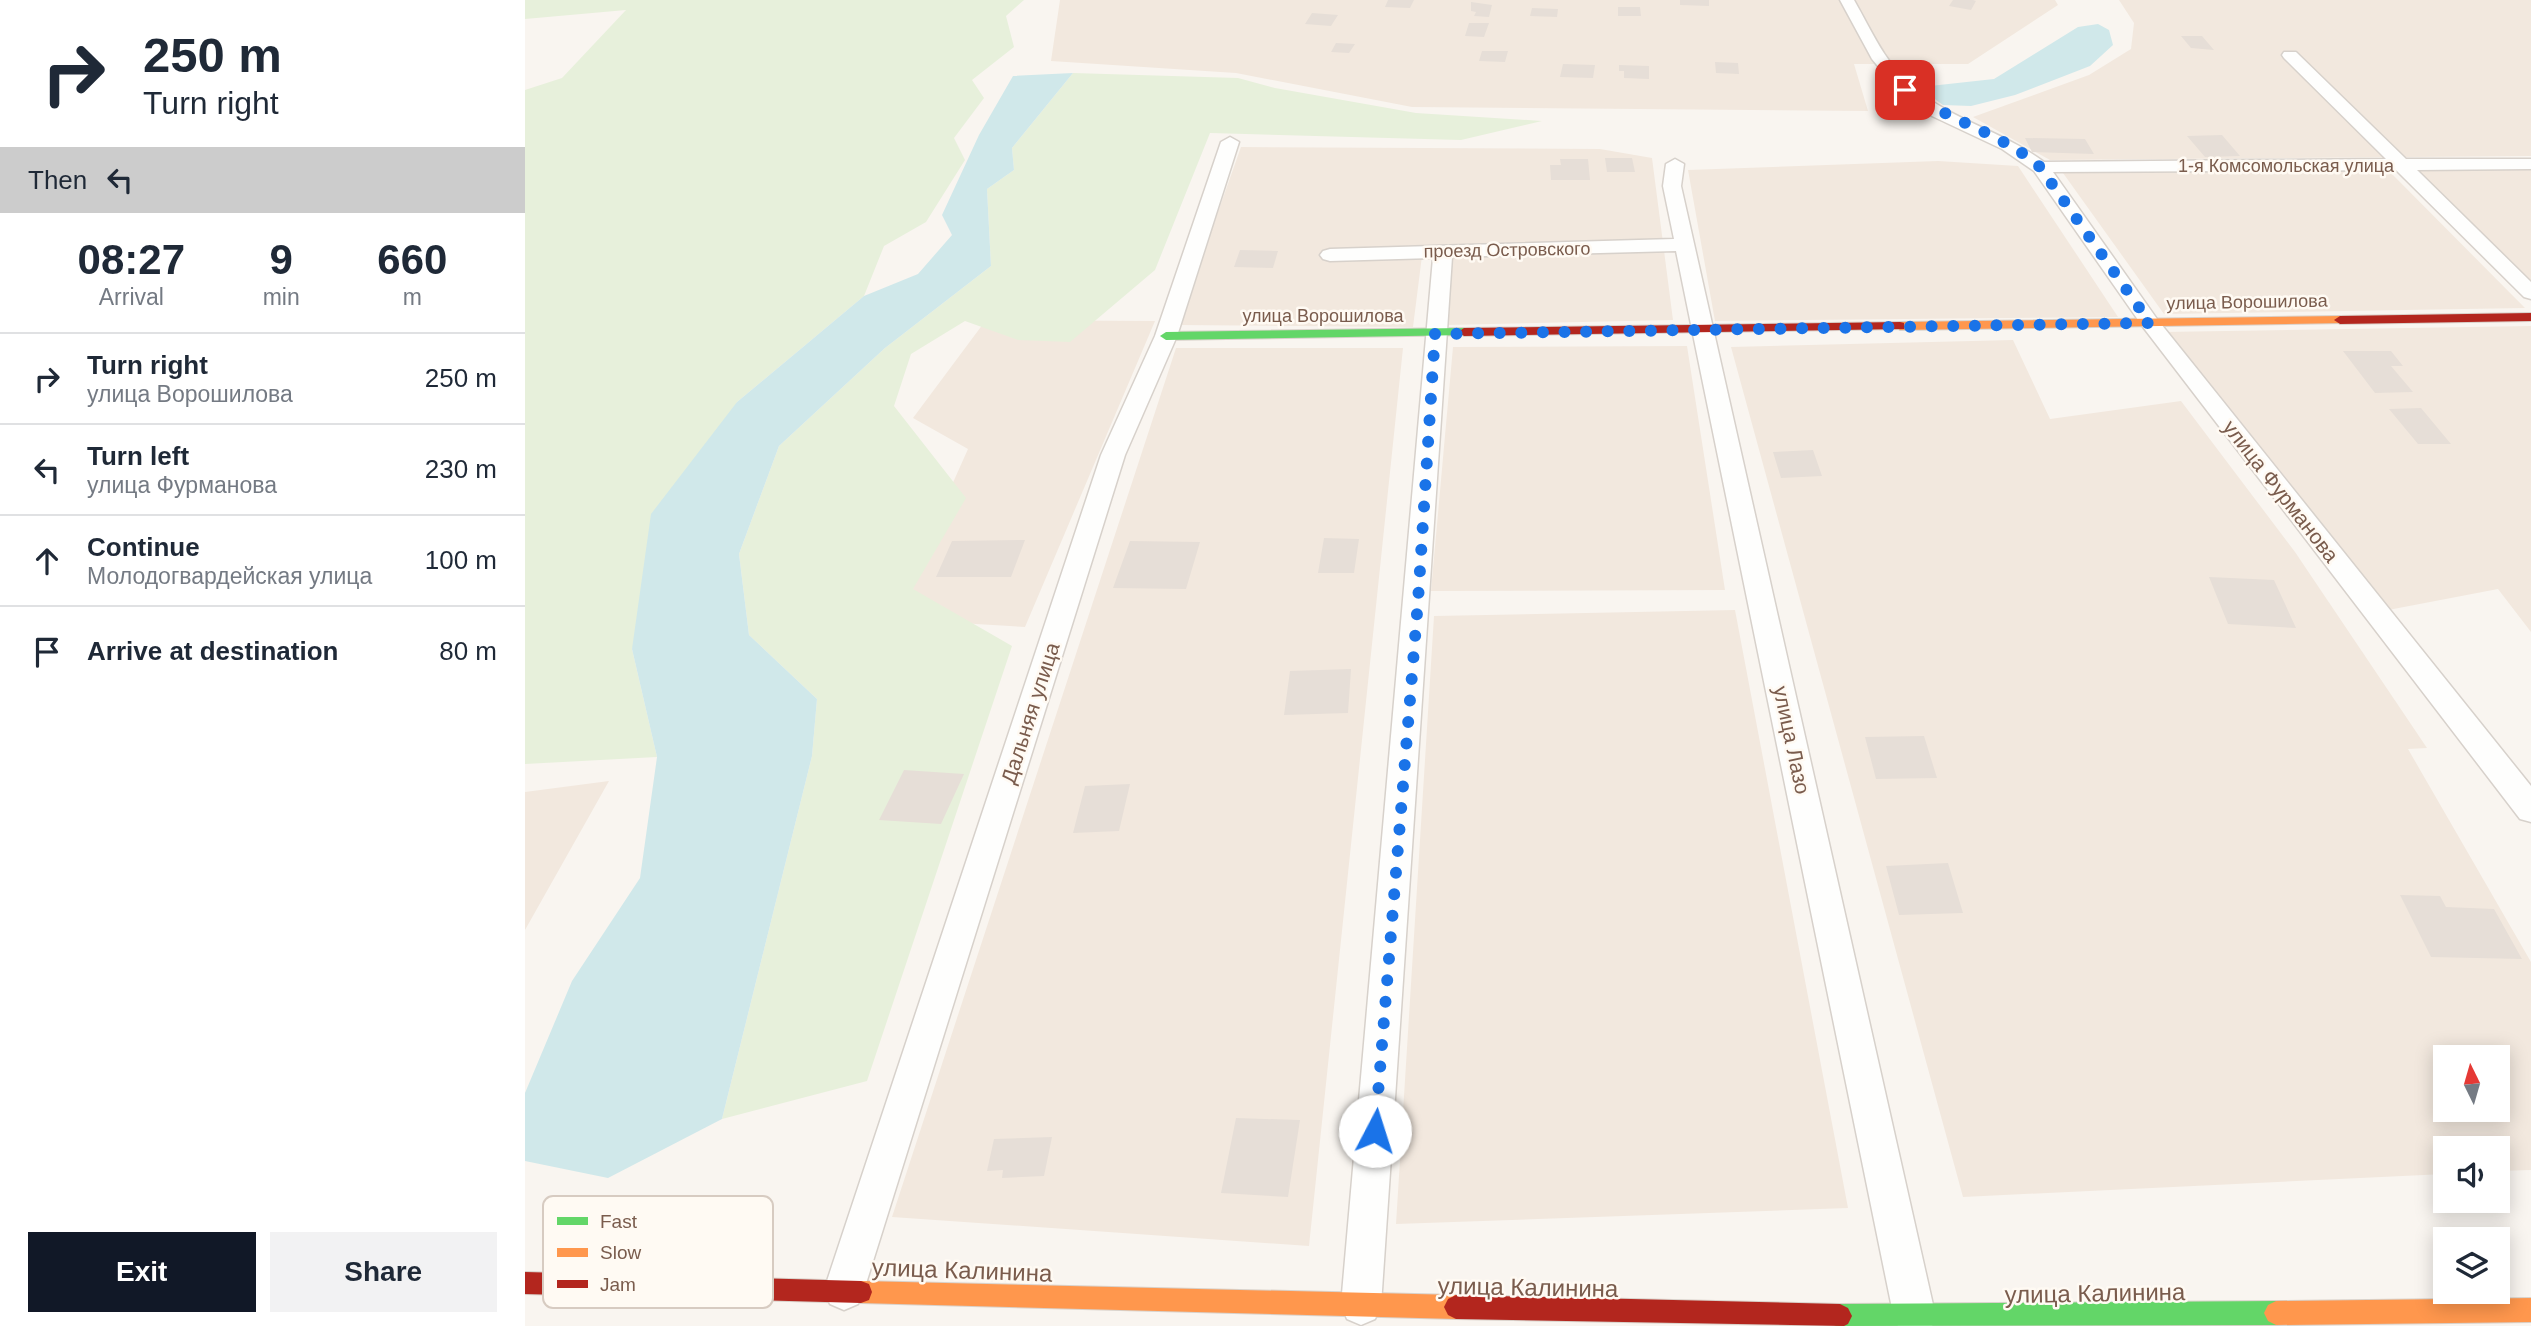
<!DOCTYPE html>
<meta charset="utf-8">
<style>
:root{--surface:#fff;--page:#f2f2f3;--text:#1f2937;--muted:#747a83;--line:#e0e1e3;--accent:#111827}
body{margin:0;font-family:Helvetica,sans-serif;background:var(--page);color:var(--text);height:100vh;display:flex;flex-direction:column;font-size:26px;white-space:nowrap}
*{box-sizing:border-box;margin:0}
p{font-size:23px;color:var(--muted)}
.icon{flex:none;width:38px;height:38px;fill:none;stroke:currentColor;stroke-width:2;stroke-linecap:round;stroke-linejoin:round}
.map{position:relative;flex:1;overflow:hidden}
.sheet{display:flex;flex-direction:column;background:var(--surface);width:525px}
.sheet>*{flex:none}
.hud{background:#fff;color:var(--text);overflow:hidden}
.needle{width:46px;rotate:355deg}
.buttons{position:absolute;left:1908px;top:1045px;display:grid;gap:14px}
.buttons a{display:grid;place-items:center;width:77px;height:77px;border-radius:0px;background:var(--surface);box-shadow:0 4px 18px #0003;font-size:35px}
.pin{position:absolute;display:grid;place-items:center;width:60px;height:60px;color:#fff;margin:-30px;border-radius:14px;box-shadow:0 4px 10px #0006}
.me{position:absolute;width:77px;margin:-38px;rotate:5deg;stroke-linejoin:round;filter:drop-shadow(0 0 5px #0008)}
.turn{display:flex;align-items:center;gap:24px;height:147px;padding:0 28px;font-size:32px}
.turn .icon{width:91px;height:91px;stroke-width:2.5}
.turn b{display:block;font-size:49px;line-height:60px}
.then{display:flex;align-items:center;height:66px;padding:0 28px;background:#0003;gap:14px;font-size:26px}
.eta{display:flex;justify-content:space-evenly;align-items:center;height:119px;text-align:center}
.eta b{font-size:42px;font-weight:800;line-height:49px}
.button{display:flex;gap:14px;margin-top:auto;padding:14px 28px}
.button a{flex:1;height:80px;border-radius:0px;background:var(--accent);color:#fff;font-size:28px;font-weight:800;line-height:80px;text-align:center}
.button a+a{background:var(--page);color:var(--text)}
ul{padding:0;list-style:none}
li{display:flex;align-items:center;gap:21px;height:91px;padding:0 28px;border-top:2px solid var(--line)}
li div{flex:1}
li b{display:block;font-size:26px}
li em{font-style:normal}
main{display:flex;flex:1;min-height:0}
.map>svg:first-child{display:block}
.residential{fill:#f2e8de;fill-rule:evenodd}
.green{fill:#e7f0db}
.water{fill:#d0e8ea}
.building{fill:#e6ded7}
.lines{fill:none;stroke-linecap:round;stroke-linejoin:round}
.street-casing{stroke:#d7d1cb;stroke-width:3}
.fast-casing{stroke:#d9d2cb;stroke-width:2}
.slow-casing{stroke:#d9d2cb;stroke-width:2}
.jam-casing{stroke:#d9d2cb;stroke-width:2}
.street{fill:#fefefd;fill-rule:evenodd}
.fast{fill:#63d668;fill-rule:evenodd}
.slow{fill:#ff974d;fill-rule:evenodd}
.jam{fill:#b3261e;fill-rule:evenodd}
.route{stroke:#1a73e8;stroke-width:12;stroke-dasharray:0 21.6}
.labels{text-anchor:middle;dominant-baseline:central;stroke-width:5;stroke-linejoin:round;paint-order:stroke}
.far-street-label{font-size:18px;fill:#7a5c4d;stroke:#fffaf3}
.street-label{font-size:21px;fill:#7a5c4d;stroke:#fffaf3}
.near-street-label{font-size:24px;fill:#7a5c4d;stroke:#fffaf3}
.key{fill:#fffaf3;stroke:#d7cbc1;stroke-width:2}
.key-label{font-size:19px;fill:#7a5c4d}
</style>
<main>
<section class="sheet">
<div class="hud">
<div class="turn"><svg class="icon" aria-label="right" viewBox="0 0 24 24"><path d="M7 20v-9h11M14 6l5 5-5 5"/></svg><div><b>250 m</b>Turn right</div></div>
<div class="then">Then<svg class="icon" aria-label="left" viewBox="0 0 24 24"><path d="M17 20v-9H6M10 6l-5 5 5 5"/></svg></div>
</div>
<div class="eta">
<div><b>08:27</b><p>Arrival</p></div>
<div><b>9</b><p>min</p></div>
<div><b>660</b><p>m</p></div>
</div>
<ul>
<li><svg class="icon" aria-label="right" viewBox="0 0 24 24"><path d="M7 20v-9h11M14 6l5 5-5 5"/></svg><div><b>Turn right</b><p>улица Ворошилова</p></div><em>250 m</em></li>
<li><svg class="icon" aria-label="left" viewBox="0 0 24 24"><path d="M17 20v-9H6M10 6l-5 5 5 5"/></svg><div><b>Turn left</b><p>улица Фурманова</p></div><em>230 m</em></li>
<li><svg class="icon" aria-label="ahead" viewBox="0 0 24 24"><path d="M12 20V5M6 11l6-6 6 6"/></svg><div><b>Continue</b><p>Молодогвардейская улица</p></div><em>100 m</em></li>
<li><svg class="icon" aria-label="arrive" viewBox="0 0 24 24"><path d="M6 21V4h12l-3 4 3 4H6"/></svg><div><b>Arrive at destination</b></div><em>80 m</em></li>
</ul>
<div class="button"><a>Exit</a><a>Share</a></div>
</section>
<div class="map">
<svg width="2006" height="1326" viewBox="0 0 2006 1326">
<rect width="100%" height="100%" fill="#f9f5f0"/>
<path class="residential" d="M535 0H1530L1533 5 1443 64H1329L1343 111 887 107 711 73 526 61Z
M1594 0H2006V156L1525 160 1448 117 1564 75 1606 49 1609 23Z
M716 147 1075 149 1127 158 1148 320 920 325 924 248H898L888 327 653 325Z
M1413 161 1493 166 1593 317 1190 321 1163 170Z
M2006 168V281L1891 169Z
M1865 172 2000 308 1639 314 1538 173Z
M461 320 630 321 500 627 367 619 443 449 388 418Z
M2006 326V632L1973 589 1858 611 1638 332Z
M1488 340 1525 419 1656 401 1770 552 1902 748 1883 749 2006 962V1170L1972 1171V1148H1920V1174L1438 1197 1206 347ZM1920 1057H1972V1110H1920Z
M1162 346 1200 590 906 591 928 347Z
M651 348H878L784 1246 367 1217Z
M1210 610 1323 1208 871 1224 909 616Z
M84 781 0 930V792Z"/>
<path class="green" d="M0 0H499L481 16 489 47 447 80 459 98 429 138 440 160 401 222 359 246 339 296 212 402 107 649 132 757 0 764V90L37 78 101 10 0 19Z
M548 73 713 78 750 88 891 113 1017 121 936 140 685 133 630 270 545 342 493 340 440 321 386 354 369 406 441 498 388 589 487 646 342 1081 197 1119 287 756 292 699 224 635 214 554 254 446 360 348 466 266 462 189 489 170 487 148Z"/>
<path class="water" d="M1573 24 1584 30 1588 45 1565 66 1490 95 1446 106 1418 105 1403 94 1405 86 1469 79 1553 27Z
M548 73 487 148 489 170 462 189 466 266 360 348 254 446 214 554 224 635 292 699 287 756 197 1119 83 1178 0 1161V1093L47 981 115 878 132 757 107 649 126 514 212 402 339 296 393 274 427 235 417 215 454 135 488 76Z"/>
<path class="building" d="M863 0H889L885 8 860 7Z
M1155 0H1184V6L1155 5Z
M1428 0H1448L1451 1 1446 10 1424 6Z
M946 2 967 5 964 17 949 16 951 12 946 11Z
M1093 7H1115L1116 16H1093Z
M1007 8 1033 9 1032 17 1005 16Z
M787 13 813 15 806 26 780 24Z
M944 23H964L959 37 940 36Z
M1656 36H1677L1689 50 1666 48Z
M811 43 830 44 824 53 806 52Z
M957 51H983L980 62 954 61Z
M1190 62 1213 63 1214 74 1191 73Z
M1038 64 1070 65 1068 78 1035 77Z
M1094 65 1124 66V79L1099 78V71H1094Z
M1697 135 1715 156 1680 157 1662 136Z
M1500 138 1560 139 1569 154 1507 152Z
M1080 158H1107L1110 172H1082Z
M1035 159H1063L1065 180H1026L1025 165H1036Z
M715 250 753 251 748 268 709 267Z
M1818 351H1866L1878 366H1866L1888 392 1850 393Z
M1896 408 1926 444H1893L1864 409Z
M1288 450 1297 476 1256 478 1248 452Z
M799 538 834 539 829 573H793Z
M500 540 486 577H411L427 541Z
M605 541 675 542 661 589 588 588Z
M1684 577 1749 580 1771 628 1703 624Z
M826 669 823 713 759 715 765 671Z
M1399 736 1412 778 1351 779 1340 737Z
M379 770 439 774 416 824 354 820Z
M605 784 594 831 548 833 560 786Z
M1423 863 1438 913 1374 915 1361 866Z
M1875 895 1915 896 1921 907 1969 909 1997 959 1906 957Z
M711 1118 775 1120 763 1197 696 1193Z
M527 1137 519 1176 477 1178 478 1170 462 1171 469 1139Z"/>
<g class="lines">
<defs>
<path id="street" d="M1315 0H1329C1346 30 1360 63 1387 86 1425 120 1478 131 1519 162L1861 159 1759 58 1757 55 1759 52H1771L1881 159H2006V169L1892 170 2006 282V299L1999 297 1871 170 1528 172 1632 319 2006 786V822L1995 819 1618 327 1509 171 1477 149 1407 116 1375 93 1347 59Z
M705 137 714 142 652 336 600 455 339 1290 333 1304 319 1310 305 1304 299 1290 576 455 630 336 696 142Z
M1150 159 1159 164 1156 186 1411 1318 1407 1326H1373L1369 1318 1151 251 927 257 856 1305 850 1319 836 1325 822 1319 816 1305 908 258 805 261 798 259 795 255 798 251 805 249 1149 239 1138 186 1141 164Z"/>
<path id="fast" d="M939 328 945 332 943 335 641 340 635 336 641 332Z
M1751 1301 1759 1305 1763 1313 1759 1321 1751 1325 1311 1326 1307 1324 1303 1316 1307 1308 1315 1304Z"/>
<path id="slow" d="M1815 316 1821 320 1819 323 1375 330 1369 326 1375 322Z
M336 1281 931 1295 939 1299 943 1307 939 1315 931 1319 336 1303 328 1300 325 1292 328 1284Z
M2006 1298V1322L1751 1325 1743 1321 1739 1313 1743 1305 1751 1301Z"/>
<path id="jam" d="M2006 313V321L1815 324 1809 320 1815 316Z
M1375 322 1379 323V329L939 336 933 332 939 328Z
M0 1272 336 1281 344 1284 347 1292 344 1300 336 1303 0 1294Z
M931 1295 1315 1304 1323 1308 1327 1316 1323 1324 1319 1326 931 1319 923 1315 919 1307 923 1299Z"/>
</defs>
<use href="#street" class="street-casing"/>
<use href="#fast" class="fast-casing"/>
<use href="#slow" class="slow-casing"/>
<use href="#jam" class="jam-casing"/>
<use href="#street" class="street"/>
<use href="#fast" class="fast"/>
<use href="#slow" class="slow"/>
<use href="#jam" class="jam"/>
</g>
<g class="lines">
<path class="route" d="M850 1131 893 601 910 334 1625 323 1515 167C1477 133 1422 120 1380 90"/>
</g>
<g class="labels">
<g class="far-street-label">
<text x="1761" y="166">1-я Комсомольская улица</text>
<text transform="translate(982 250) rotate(-1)">проезд Островского</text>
<text transform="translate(1722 302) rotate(-1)">улица Ворошилова</text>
<text x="798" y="316">улица Ворошилова</text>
</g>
<g class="street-label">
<text transform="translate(1756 491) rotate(52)">улица Фурманова</text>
<text transform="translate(505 713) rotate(-72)">Дальняя улица</text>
<text transform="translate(1267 740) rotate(78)">улица Лазо</text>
</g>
<g class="near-street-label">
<text transform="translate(437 1270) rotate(2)">улица Калинина</text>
<text transform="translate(1003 1287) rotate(1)">улица Калинина</text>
<text transform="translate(1570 1293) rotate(-1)">улица Калинина</text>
</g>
</g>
<rect x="18" y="1196" width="230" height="112" rx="10" class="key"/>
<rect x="32" y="1217" width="31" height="8" fill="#63d668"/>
<rect x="32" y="1248" width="31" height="9" fill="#ff974d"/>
<rect x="32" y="1280" width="31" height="8" fill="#b3261e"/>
<g class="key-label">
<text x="75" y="1228">Fast</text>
<text x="75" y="1259">Slow</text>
<text x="75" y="1291">Jam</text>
</g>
</svg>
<div class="buttons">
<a><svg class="needle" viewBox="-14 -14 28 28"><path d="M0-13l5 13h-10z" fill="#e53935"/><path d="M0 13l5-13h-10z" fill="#747a83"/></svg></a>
<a><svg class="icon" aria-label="sound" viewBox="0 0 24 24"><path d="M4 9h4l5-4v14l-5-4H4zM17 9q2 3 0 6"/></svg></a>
<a><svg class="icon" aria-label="layers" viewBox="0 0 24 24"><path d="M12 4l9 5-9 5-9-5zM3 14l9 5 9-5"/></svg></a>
</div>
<div class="pin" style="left:1380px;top:90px;background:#d93025"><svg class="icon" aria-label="arrive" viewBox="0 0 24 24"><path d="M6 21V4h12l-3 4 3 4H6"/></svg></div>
<svg class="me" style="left:850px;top:1131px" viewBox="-20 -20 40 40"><circle r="19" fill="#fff"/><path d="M0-13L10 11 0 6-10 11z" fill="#1a73e8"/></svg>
</div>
</main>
